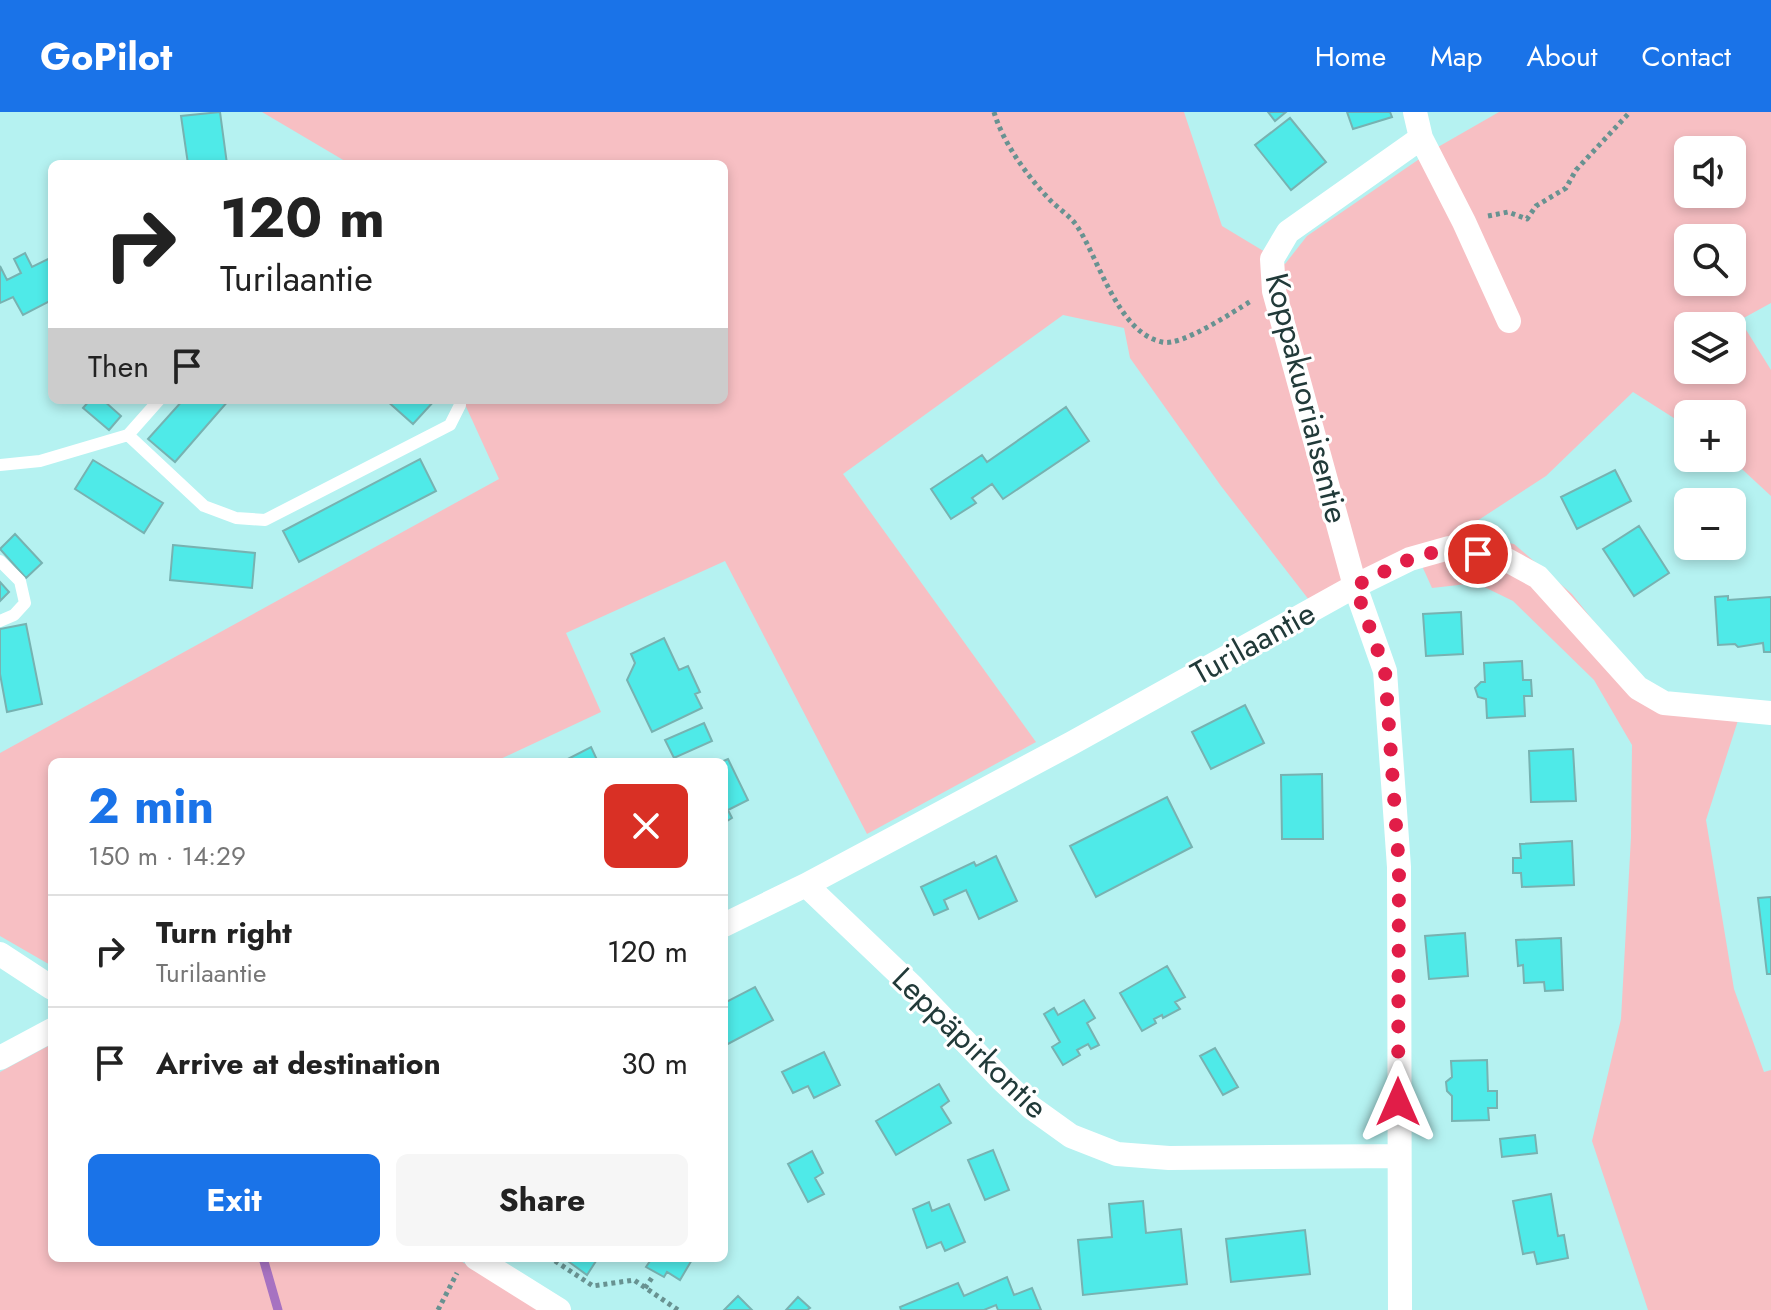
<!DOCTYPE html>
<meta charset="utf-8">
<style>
:root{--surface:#fff;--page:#f6f6f6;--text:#222;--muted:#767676;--line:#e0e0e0;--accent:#1a73e8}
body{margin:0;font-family:Jost,sans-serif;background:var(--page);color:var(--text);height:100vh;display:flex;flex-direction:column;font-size:30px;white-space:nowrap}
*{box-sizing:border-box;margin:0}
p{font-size:26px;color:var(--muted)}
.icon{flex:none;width:44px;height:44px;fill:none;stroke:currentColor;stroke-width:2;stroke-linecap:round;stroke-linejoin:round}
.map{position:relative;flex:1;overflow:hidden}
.details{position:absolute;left:48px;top:646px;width:680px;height:504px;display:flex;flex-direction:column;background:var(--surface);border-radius:12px;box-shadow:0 4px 12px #0003}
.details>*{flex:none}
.top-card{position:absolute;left:48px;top:48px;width:680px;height:244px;border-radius:12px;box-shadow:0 4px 12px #0003;background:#fff;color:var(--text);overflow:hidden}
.tools{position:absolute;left:1674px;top:24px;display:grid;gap:16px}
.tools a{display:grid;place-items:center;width:72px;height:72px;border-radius:12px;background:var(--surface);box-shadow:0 4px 12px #0003;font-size:40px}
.pin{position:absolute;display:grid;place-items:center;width:68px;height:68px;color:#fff;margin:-34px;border:4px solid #fff;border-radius:50%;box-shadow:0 2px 8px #0007}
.me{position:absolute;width:88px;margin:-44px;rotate:0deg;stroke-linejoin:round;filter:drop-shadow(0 0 6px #0008)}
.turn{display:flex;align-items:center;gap:28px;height:168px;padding:0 40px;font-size:36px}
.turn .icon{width:104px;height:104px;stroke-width:2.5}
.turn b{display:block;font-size:56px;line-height:68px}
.then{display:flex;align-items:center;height:76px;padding:0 40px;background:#0003;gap:16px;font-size:30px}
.round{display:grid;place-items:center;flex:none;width:84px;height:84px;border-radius:12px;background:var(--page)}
.overview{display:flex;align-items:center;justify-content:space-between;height:136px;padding:0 40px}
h1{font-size:48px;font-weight:700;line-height:60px;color:var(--accent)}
.primary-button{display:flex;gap:16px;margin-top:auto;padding:16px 40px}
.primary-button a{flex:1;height:92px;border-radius:12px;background:var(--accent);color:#fff;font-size:32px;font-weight:700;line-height:92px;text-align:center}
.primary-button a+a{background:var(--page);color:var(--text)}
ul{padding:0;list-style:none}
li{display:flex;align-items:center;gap:24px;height:112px;padding:0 40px;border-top:2px solid var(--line)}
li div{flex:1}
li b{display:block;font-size:30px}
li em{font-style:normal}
header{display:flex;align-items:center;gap:48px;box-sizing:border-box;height:112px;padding:0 40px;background:var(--accent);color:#fff}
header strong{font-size:38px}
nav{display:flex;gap:44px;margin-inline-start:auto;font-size:28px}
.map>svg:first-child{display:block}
.green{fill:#f7bfc3;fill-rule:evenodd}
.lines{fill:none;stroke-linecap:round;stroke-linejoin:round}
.stream{stroke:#a772c1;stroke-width:9}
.building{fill:#4feae8;stroke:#77b2b1;stroke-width:2}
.path{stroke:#689291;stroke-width:5;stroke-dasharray:4 4;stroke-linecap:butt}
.service{stroke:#fff;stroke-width:12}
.minor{stroke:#fff;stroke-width:24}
.route{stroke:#e11d48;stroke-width:14;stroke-dasharray:0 25.2}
.labels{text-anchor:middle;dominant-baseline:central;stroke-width:6;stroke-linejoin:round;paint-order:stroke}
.street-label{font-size:32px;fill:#213a39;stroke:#fff}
</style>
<header>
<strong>GoPilot</strong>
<nav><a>Home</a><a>Map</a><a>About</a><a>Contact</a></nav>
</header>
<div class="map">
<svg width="1771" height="1198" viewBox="0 0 1771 1198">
<rect width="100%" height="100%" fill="#b5f2f1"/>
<path class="green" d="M262 0H1184L1222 114 1285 152 1307 124 1431 39 1499 0H1771V191L1740 208 1771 258V384L1730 346 1732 302H1688V315L1633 280 1546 364 1477 409 1464 422 1514 432 1572 482 1630 555 1638 576 1741 599 1706 708 1734 877 1764 960 1771 958V1198H1648L1592 1029 1621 907 1631 725 1632 633 1594 568 1513 489 1476 471 1432 476 1418 445 1316 497 1221 374 1130 246 1124 216 1063 203 843 362 1036 630 867 722 725 449 566 521 601 600 494 650H52V854L0 824V641L499 367 463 288H724V52H350ZM1688 38H1732V82H1688ZM1688 126H1732V170H1688ZM1688 214H1732V258H1688Z
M52 932V1146H456L539 1198H0V960Z"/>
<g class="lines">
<path class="stream" d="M263 1146 278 1198"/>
</g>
<path class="building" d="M220 0 227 52H188L181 4Z
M1268 0H1286L1275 9Z
M1347 0H1390L1392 5 1353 17Z
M1290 6 1326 50 1291 78 1255 33Z
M25 141 32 155 52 145V188L23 203 13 185 0 191V154L7 168 21 161 14 147Z
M90 288H103L121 304 109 318 83 296Z
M183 288H229L175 350 148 327Z
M386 288H435L413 312Z
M1066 295 1089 329 1003 387 992 372 972 386 976 391 951 407 931 377 982 343 987 350Z
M420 347 436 379 299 450 283 419Z
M93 348 163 391 144 421 75 377Z
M1615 358 1631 389 1577 417 1561 385Z
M1639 414 1669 461 1634 484 1603 437Z
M15 422 42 451 26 466 0 437Z
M173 433 255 441 252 476 170 468Z
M0 470 9 480 0 489Z
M1728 484V488L1771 485V540H1764L1763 531 1738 535 1735 532 1718 533 1715 485Z
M1461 500 1463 542 1426 544 1423 502Z
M26 512 42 592 7 600 0 562V517Z
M664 526 679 558 688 554 700 580 695 582 702 596 652 620 627 568 635 551 631 542Z
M1522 549 1523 568H1531L1532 584H1524L1525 604 1487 606 1486 587 1478 585 1475 576 1481 570H1485L1484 551Z
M1245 593 1264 631 1211 657 1192 620Z
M704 611 712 629 674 646 665 628Z
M591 635 598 650H562Z
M1573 637 1576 689 1531 690 1529 639Z
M728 647 748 688 728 698 732 706 724 711V650H721Z
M1322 662 1323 727H1282L1281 663Z
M1167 685 1192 735 1096 785 1070 734Z
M1572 729 1574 773 1522 775 1521 761H1513V746H1521L1520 732Z
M996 744 1017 789 979 807 966 778 944 788 948 797 934 803 921 775 974 750 976 754Z
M1771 785V862H1767L1758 786Z
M1465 821 1468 864 1429 867 1425 824Z
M1561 826 1563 878 1545 879 1544 870 1524 871 1523 853 1518 854 1516 828Z
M1167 854 1185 885 1175 890 1180 897 1163 906 1162 903 1154 907 1156 911 1142 919 1120 881Z
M755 875 773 908 724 934V891Z
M1084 888 1095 906 1087 911 1099 933 1091 937 1088 932 1077 938 1080 943 1063 953 1052 935 1060 930 1044 902 1054 896 1058 903Z
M1215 936 1238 975 1223 983 1200 944Z
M824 940 840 973 814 986 808 974 793 981 782 960Z
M1487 948 1488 979H1497V996H1488L1489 1008 1452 1009V984L1447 979 1446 970 1452 965 1451 949Z
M939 972 949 989 941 995 951 1011 896 1043 876 1009Z
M1535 1023 1537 1041 1502 1045 1500 1027Z
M993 1038 1009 1078 985 1088 968 1048Z
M812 1039 823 1061 815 1066 824 1082 808 1090 788 1052Z
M1551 1082 1558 1124 1564 1123 1568 1146 1537 1152 1534 1140 1523 1142 1513 1089Z
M1143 1089 1146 1121 1181 1117 1187 1172 1083 1183 1078 1128 1112 1125 1109 1092Z
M929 1090 932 1099 949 1092 965 1130 945 1139 941 1130 927 1136 913 1097Z
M1305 1118 1310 1162 1231 1170 1226 1127Z
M598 1146 587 1163 565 1147V1146Z
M645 1146H693L680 1168 667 1160 664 1165 646 1155 650 1149Z
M1007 1165 1014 1183 1032 1176 1041 1198H998L996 1193 984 1198H901L900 1195 958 1171 964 1184Z
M738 1184 752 1198H724Z
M798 1185 810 1196 807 1198H786Z"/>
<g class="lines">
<path class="path" d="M994 0C1003 31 1028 65 1050 88 1059 97 1070 104 1077 114 1099 147 1118 221 1162 230 1181 235 1233 200 1251 189
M1488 104 1508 100 1527 107 1536 94 1566 76 1576 58 1630 0
M555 1149 593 1174 634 1168 678 1198
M645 1176 653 1164
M438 1198 457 1161"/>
<path class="service" d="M128 323 204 394 236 406 265 408 450 313 460 293 459 288
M0 353 40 349 128 323 159 288
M0 449 20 469 25 491 14 503 0 509"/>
<path class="minor" d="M1415 0 1421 26 1464 110 1509 209
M806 773 913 875 1002 968 1032 996 1071 1024 1117 1042 1169 1046 1398 1044
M724 813 806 773 1072 631 1355 474 1410 447 1449 436 1507 448 1538 465 1638 576 1664 591 1771 601
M0 842 52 876
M0 946 52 918
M476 1146 559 1198
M1400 1198 1399 755 1385 559 1355 474 1274 179 1272 147 1288 120 1421 26"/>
</g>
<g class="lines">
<path class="route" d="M1398 990 1399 755 1385 559 1355 474 1410 447 1449 436 1478 442"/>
</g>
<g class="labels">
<g class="street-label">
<text transform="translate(1307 286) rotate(76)">Koppakuoriaisentie</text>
<text transform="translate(1253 531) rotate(-29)">Turilaantie</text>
<text transform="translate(970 931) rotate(44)">Leppäpirkontie</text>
</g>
</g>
</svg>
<div class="tools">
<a><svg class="icon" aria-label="sound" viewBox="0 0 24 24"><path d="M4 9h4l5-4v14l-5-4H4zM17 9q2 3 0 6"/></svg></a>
<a><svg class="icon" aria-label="search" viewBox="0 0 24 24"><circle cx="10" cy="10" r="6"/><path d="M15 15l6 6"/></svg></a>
<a><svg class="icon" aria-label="layers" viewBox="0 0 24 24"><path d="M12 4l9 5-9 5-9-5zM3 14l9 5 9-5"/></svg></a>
<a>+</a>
<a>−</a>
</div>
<div class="pin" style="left:1478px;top:442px;background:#d93025"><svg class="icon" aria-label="arrive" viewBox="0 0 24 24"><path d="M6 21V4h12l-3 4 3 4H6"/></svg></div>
<svg class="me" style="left:1398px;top:990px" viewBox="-20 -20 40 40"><path d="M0-17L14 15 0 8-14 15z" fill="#e11d48" stroke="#fff" stroke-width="4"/></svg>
<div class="top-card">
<div class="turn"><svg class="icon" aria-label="right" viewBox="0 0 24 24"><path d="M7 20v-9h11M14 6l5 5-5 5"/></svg><div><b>120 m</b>Turilaantie</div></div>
<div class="then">Then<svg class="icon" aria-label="arrive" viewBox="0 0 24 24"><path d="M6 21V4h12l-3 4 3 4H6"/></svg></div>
</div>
<section class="details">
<div class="overview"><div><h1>2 min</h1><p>150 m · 14:29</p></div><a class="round" style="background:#d93025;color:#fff"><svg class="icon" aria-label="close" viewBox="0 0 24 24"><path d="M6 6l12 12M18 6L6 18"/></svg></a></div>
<ul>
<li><svg class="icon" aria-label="right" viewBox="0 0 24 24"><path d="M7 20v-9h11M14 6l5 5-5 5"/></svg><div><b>Turn right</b><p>Turilaantie</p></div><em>120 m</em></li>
<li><svg class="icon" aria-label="arrive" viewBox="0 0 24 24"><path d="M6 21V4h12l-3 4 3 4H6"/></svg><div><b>Arrive at destination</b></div><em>30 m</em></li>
</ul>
<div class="primary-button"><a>Exit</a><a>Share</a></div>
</section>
</div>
